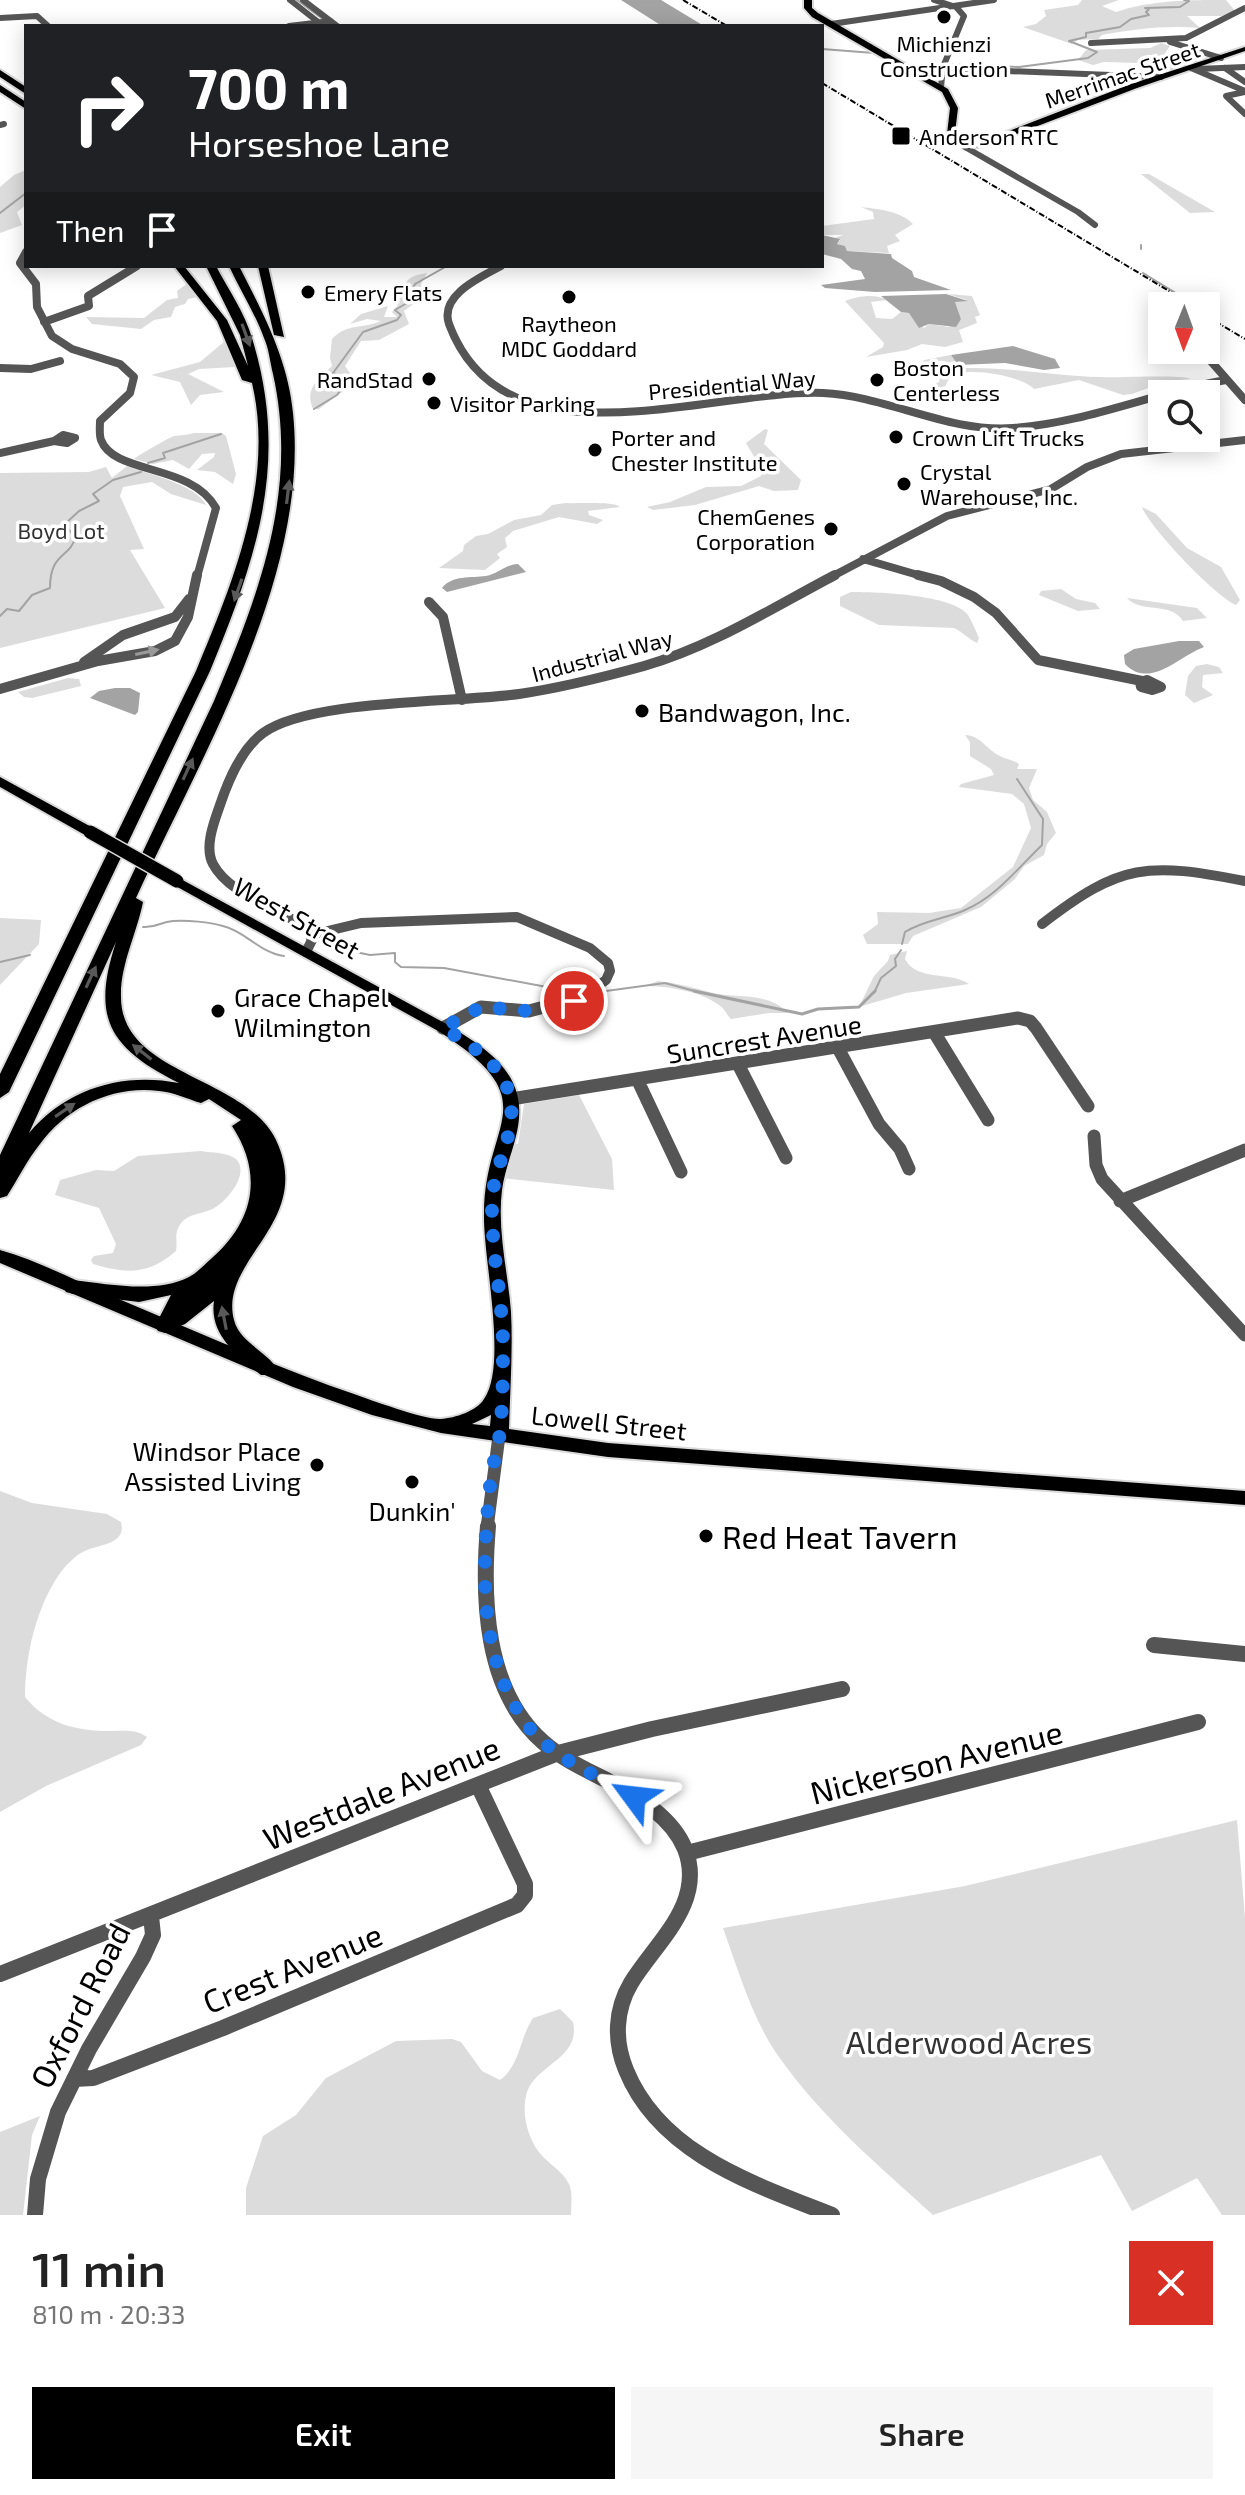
<!DOCTYPE html>
<meta charset="utf-8">
<style>
:root{--surface:#fff;--page:#f6f6f6;--text:#222;--muted:#767676;--accent:#000}
body{margin:0;font-family:"Exo 2",sans-serif;background:var(--page);color:var(--text);height:100vh;display:flex;flex-direction:column;font-size:30px;white-space:nowrap}
*{box-sizing:border-box;margin:0}
p{font-size:26px;color:var(--muted)}
.icon{flex:none;width:44px;height:44px;fill:none;stroke:currentColor;stroke-width:2;stroke-linecap:round;stroke-linejoin:round}
.map{position:relative;height:2215px;overflow:hidden}
.sheet{display:flex;flex-direction:column;background:var(--surface);flex:1}
.sheet>*{flex:none}
.hud{position:absolute;left:24px;top:24px;width:800px;height:244px;border-radius:0px;box-shadow:0 4px 20px #0003;background:#202124;color:#fff;overflow:hidden}
.needle{width:52px;rotate:181deg}
.fabs{position:absolute;left:1148px;top:292px;display:grid;gap:16px}
.fabs a{display:grid;place-items:center;width:72px;height:72px;border-radius:0px;background:var(--surface);box-shadow:0 4px 20px #0003;font-size:40px}
.pin{position:absolute;display:grid;place-items:center;width:68px;height:68px;color:#fff;margin:-34px;border:4px solid #fff;border-radius:50%;box-shadow:0 2px 8px #0007}
.me{position:absolute;width:88px;margin:-44px;rotate:300deg;stroke-linejoin:round;filter:drop-shadow(0 0 6px #0008)}
.turn{display:flex;align-items:center;gap:28px;height:168px;padding:0 32px;font-size:36px}
.turn .icon{width:104px;height:104px;stroke-width:2.5}
.turn b{display:block;font-size:56px;line-height:68px}
.then{display:flex;align-items:center;height:76px;padding:0 32px;background:#0003;gap:16px;font-size:30px}
.round{display:grid;place-items:center;flex:none;width:84px;height:84px;border-radius:0px;background:var(--page)}
.headline{display:flex;align-items:center;justify-content:space-between;height:136px;padding:0 32px}
h1{font-size:48px;font-weight:600;line-height:60px}
.action{display:flex;gap:16px;margin-top:auto;padding:16px 32px}
.action a{flex:1;height:92px;border-radius:0px;background:var(--accent);color:#fff;font-size:32px;font-weight:600;line-height:92px;text-align:center}
.action a+a{background:var(--page);color:var(--text)}
.map>svg:first-child{display:block}
.green{fill:#dcdcdc}
.water{fill:#a3a3a3}
.lines{fill:none;stroke-linecap:round;stroke-linejoin:round}
.stream-far1{stroke:#a3a3a3;stroke-width:2}
.stream{stroke:#a3a3a3;stroke-width:3}
.major-casing{stroke:#dbdbdb;stroke-width:4}
.highway-casing{stroke:#dbdbdb;stroke-width:4}
.minor-far4{stroke:#555;stroke-width:6}
.minor-far3{stroke:#555;stroke-width:8}
.minor-far2{stroke:#555;stroke-width:10}
.minor-far1{stroke:#555;stroke-width:13}
.minor{stroke:#555;stroke-width:16}
.major{fill:#000;fill-rule:evenodd}
.highway{fill:#000;fill-rule:evenodd}
.rail{stroke:#000;stroke-width:2;stroke-dasharray:6 2 1 2;stroke-linecap:butt}
.major-bridge-casing{stroke:#dbdbdb;stroke-width:16;stroke-linecap:butt}
.major-bridge{stroke:#000;stroke-width:13}
.oneway{fill:#595959}
.oneway2{fill:#999}
.route{stroke:#1a73e8;stroke-width:14;stroke-dasharray:0 25.2}
.poi-dot{fill:#000;stroke:#fff;stroke-width:3}
.labels{text-anchor:middle;dominant-baseline:central;stroke-width:7;stroke-linejoin:round;paint-order:stroke}
.far-poi-label{font-size:22px;fill:#000;stroke:#fff;text-anchor:start}
.far-street-label{font-size:22px;fill:#000;stroke:#fff}
.far-park-label{font-size:22px;fill:#333;stroke:#fff}
.poi-label{font-size:26px;fill:#000;stroke:#fff;text-anchor:start}
.street-label{font-size:26px;fill:#000;stroke:#fff}
.near-poi-label{font-size:32px;fill:#000;stroke:#fff;text-anchor:start}
.near-street-label{font-size:32px;fill:#000;stroke:#fff}
.near-park-label{font-size:32px;fill:#333;stroke:#fff}
</style>
<div class="map">
<svg width="1245" height="2215" viewBox="0 0 1245 2215">
<rect width="100%" height="100%" fill="#fff"/>
<path class="green" d="M1082 0H1119L1102 6 1116 12C1151 0 1189 0 1226 0L1236 12 1221 16H1187L1200 28C1166 25 1135 29 1102 35L1098 39 1078 40 1072 44 1023 27 1036 24 1046 16 1044 10 1078 5Z
M1161 43 1170 46 1165 53 1192 63 1161 72 1139 63 1104 62 1093 65 1078 60 1086 50 1150 48Z
M26 170V205L17 212 22 225 0 233V187L14 175Z
M1141 174H1149L1215 212 1190 213Z
M861 207C878 209 901 211 913 224L895 235 900 241 887 246 889 253 847 251 845 246 837 244 840 240 835 238 843 235H822V226L874 219 873 212Z
M427 273 421 284 422 292 414 296 415 303 404 311 409 324 379 340 361 341 345 366 354 379 353 384 319 409H313C304 388 319 379 332 366L330 358 332 339C347 323 363 329 381 321L367 319 350 324 361 314 388 306 384 317H397L392 312 398 305 394 301C406 285 403 276 427 273Z
M188 283 198 297 188 299 185 304 175 307 171 317 154 320 141 329 92 324 86 317 144 318 167 300 178 298 177 291Z
M948 294 972 296 980 315 975 317 977 323 959 330 963 342 945 347 922 344 907 350 866 357 883 347 884 343 845 301C857 296 876 293 887 300L871 302 876 318 892 319 901 312 909 313 924 328 929 324 949 327 961 319 955 302 967 300Z
M225 341 235 367 199 369 188 374 224 392 200 395 191 405 180 382 151 375 200 362Z
M951 355 958 365 965 368C1011 367 1054 376 1100 377 1118 378 1180 374 1191 379L1167 381 1132 394 1123 395 1079 380 1034 389C1022 376 968 366 952 376 949 378 946 384 945 387L928 388 939 382 941 375 954 371C949 365 946 358 935 362L930 371H926L920 365 924 360Z
M765 429 768 430 764 444 801 480 798 490 774 491 759 486 695 505 653 510 647 507 670 502 706 487 741 486 761 476 762 470 746 443Z
M194 433H222L226 436 236 474 233 484 215 472 197 470 214 457 215 453 202 454 189 469 173 460 153 464 134 459C137 456 170 437 174 436 181 435 187 435 194 433Z
M127 466C148 474 197 485 206 505L171 494 152 482 123 487 120 496 144 549 130 550 165 608 0 648V473L89 472 106 467 112 478Z
M566 503C579 504 613 501 620 507L588 511 589 515 603 520 597 524 559 517 513 531 505 538 507 547 497 554 500 558 485 570 439 568 463 551 464 545 476 536 488 534 514 520 541 515 552 505Z
M1142 507 1156 514 1187 548 1221 567 1240 600 1236 605C1215 596 1150 528 1142 507Z
M1061 589 1076 599 1095 603 1100 609 1078 611 1039 595 1041 591Z
M851 592C876 592 952 594 968 615 972 622 976 631 979 638L977 643C968 639 963 632 954 628L879 625 840 606V597Z
M1127 598 1197 608 1207 618 1183 621C1171 601 1141 614 1127 598Z
M1207 664 1219 667 1223 673 1203 675 1202 687 1213 695 1194 703 1185 695 1188 676 1196 666Z
M68 678 79 679 81 686 32 698 24 697 18 692Z
M965 735C980 735 987 750 1000 756 1007 760 1012 759 1019 764L1017 769H1037L1029 788 1033 800 1047 812 1056 833 1047 844 1044 855 1024 866 1015 879 981 907 913 936 908 944H867L863 935 878 924 877 912 929 913 961 908 1013 867 1031 828 1024 804 1012 794 959 787 961 784 994 775 991 769 970 756V742Z
M0 918 41 920 39 944 0 985Z
M907 951 905 959C917 982 951 971 969 984L906 993 859 1007 874 976 888 961 890 955Z
M658 981C676 983 692 987 709 992 734 999 768 991 788 1013H769L731 1019C727 1015 724 1008 719 1005 701 991 666 986 644 986Z
M579 1095 612 1159 614 1190 501 1178 513 1144H518L524 1104Z
M201 1151C212 1153 229 1152 237 1160 250 1175 224 1205 210 1210 201 1214 189 1214 182 1222 173 1232 178 1240 176 1251 148 1275 127 1274 93 1264L91 1260 94 1256 113 1253 116 1244 99 1208 55 1195 60 1180 96 1170 114 1171 138 1156Z
M0 1491 32 1503 107 1514 121 1522C127 1546 97 1544 83 1552 76 1555 69 1563 64 1568 37 1602 25 1655 25 1697 47 1724 76 1731 110 1731 124 1731 136 1729 147 1737L141 1745 46 1786 0 1812Z
M1237 1820 1245 1918V2215H1222L1197 2178 1132 2211 1101 2155 933 2215C878 2165 822 2118 779 2057 752 2019 739 1972 723 1928L965 1886Z
M560 2009 573 2022C581 2058 537 2064 527 2092 521 2111 527 2137 539 2152 548 2164 562 2170 569 2184 573 2193 571 2205 571 2215H246V2188L263 2136 296 2115 326 2078 396 2041 452 2039 461 2042 482 2071 500 2080C521 2064 519 2039 533 2018Z
M40 2116 32 2135 23 2215H0V2132Z"/>
<path class="water" d="M621 0H661L704 26H662Z
M822 235 840 239 837 244 845 246 847 251 891 254 892 258 912 271 914 277 951 290 875 292 825 288 821 285 865 279 861 271 852 269 841 259 822 254Z
M946 294 968 301 955 302 961 319 956 327 929 324 919 328 909 313 901 312 881 296Z
M1013 346 1055 359 1060 368 1044 370 1005 363 958 365 951 355Z
M518 564 526 572 447 592 442 588C452 575 471 578 486 576 498 574 504 565 518 564Z
M1179 641H1199L1204 647C1179 656 1150 690 1125 664L1124 655 1134 649Z
M115 688H130L140 693 138 712 135 715 90 698 99 691Z"/>
<g class="lines">
<path class="stream-far1" d="M297 0 324 20
M822 49 874 53
M950 64 1019 67 1088 58 1097 52 1069 41 1086 37V33L1120 27 1131 19 1149 15 1146 12 1149 9 1145 8 1180 7 1189 1 1184 0
M0 213 26 193
M1141 245V249
M1143 273 1197 306
M1206 311 1217 318
M314 409 337 395 344 386 341 376 333 373 363 332 397 320 401 315 395 310 407 303 415 284 447 266
M148 463 165 458 163 453 221 434
M0 616 7 609 19 611 32 595 50 588C50 552 70 558 75 538L65 524 79 511 99 501 93 494 113 480 141 472
M143 927C156 928 160 922 173 921 187 920 209 922 223 926 245 931 260 953 284 956
M902 944 905 932C924 920 945 919 965 910 996 897 1018 868 1042 845L1043 819 1017 779
M327 946 370 955 395 953V962L401 967 444 968 574 992
M0 962 30 955
M606 991 665 983 702 993
M874 993 881 978 896 966 895 959 901 950"/>
<path class="stream" d="M562 991 574 992
M694 991 802 1014 818 1009 859 1007 875 991"/>
<defs>
<path id="major" d="M804 0H812V8L818 13 948 89 958 108 955 133 967 144 980 142 1131 84 1245 47V51L1137 88 985 146 965 149 947 134 950 108 942 92 812 17 804 8Z
M0 777 95 829 97 832 95 835H85L0 787Z
M177 877 450 1026C477 1043 509 1062 517 1094 526 1127 506 1158 502 1190 497 1231 508 1272 511 1312 513 1351 510 1390 509 1429L608 1443 1245 1491V1505L608 1457 441 1433 372 1415 293 1387 0 1263V1250C36 1260 72 1279 107 1294 189 1328 270 1365 354 1394 371 1400 425 1420 441 1419 455 1418 477 1411 484 1399 508 1365 483 1259 484 1214 484 1120 549 1103 440 1032L172 884 170 881ZM491 1415 490 1426 472 1424Z"/>
<path id="highway" d="M0 70 26 87V94L0 77Z
M0 85 26 102V109L0 92Z
M174 266H184L227 320 248 366 240 335 206 266H216C228 289 245 313 252 338 290 461 257 557 210 671L9 1092 0 1098V1074L196 671C233 582 275 481 252 383L242 380 217 321Z
M229 266H239C263 313 288 359 293 413 310 575 202 754 136 898L143 902C137 933 120 965 121 997 121 1075 245 1076 276 1140 315 1223 218 1259 234 1320 240 1343 267 1351 278 1370L275 1375H261C238 1356 209 1335 214 1301L185 1324 165 1333 158 1331 155 1326 171 1295 139 1302 73 1294 66 1292 63 1287 66 1282 73 1280C108 1284 156 1294 189 1277 197 1273 205 1264 212 1258 255 1220 263 1173 232 1126L241 1120 209 1099 201 1103C187 1099 174 1092 159 1091 113 1085 67 1107 40 1144 27 1160 18 1179 7 1196L0 1198V1155L214 701C259 594 299 491 273 374 270 362 269 349 264 338 255 313 240 290 229 266ZM116 942C91 1018 109 1048 179 1083 123 1072 67 1088 29 1133Z
M258 266H268L284 337 274 335Z"/>
</defs>
<use href="#major" class="major-casing"/>
<use href="#highway" class="highway-casing"/>
<path class="minor-far4" d="M290 0 322 25
M303 0 337 26
M934 0 956 7 964 16 943 67 941 87
M0 18 37 16 48 26
M831 24 994 0
M289 26 331 21
M1170 42 1221 58
M1091 43 1186 38 1245 8
M906 67 1161 77
M1191 68 1245 91
M1225 68 1245 82
M1198 69 1245 67
M1245 92 1226 96 1245 114
M0 125 4 124
M965 147 1078 212 1095 225"/>
<path class="minor-far3" d="M26 252 20 263 36 284 37 307 52 336 72 349 120 364 134 377 130 393 100 421C100 426 99 435 101 440 114 475 191 463 216 508L197 577
M501 266C481 277 439 295 449 324 504 472 709 389 823 393 888 396 947 433 1013 428 1086 423 1155 392 1226 380
M44 322 89 306 88 296 137 266
M1201 350 1245 400
M0 368 31 369 60 361
M63 435 75 438 67 443 54 441Z
M0 453 54 441
M863 559 925 577
M831 577 947 516 1051 489 1087 467 1121 454 1245 440"/>
<path class="minor-far2" d="M918 575 941 581 974 597 996 613 1038 660 1142 681
M429 602 443 617 462 700
M84 662 123 635 175 617 189 599
M1147 680 1161 687 1152 690 1141 687 1140 682Z
M0 689 98 661 155 651 175 641 188 617 197 575
M1042 924C1121 863 1147 862 1245 881
M311 935 361 923 517 917 590 948 608 963 610 971 606 980 588 993
M306 952 312 940 307 929C280 907 230 896 213 864 204 847 214 822 220 805 228 781 241 749 263 733 310 699 456 703 519 694 560 688 604 677 644 666 711 647 774 607 835 575"/>
<path class="minor-far1" d="M443 1028 481 1007 529 1011 582 997 591 991
M934 1032 988 1120
M838 1048 879 1124 900 1149 909 1169
M738 1064 786 1158
M638 1081 681 1172
M511 1099 1018 1018 1030 1021 1036 1028 1088 1106
M1094 1136 1096 1165 1102 1179 1245 1335
M1120 1201 1245 1150
M487 1528 499 1436"/>
<path class="minor" d="M488 1526C482 1597 484 1690 543 1742 562 1759 587 1770 610 1782 639 1798 672 1817 685 1849 706 1903 656 1942 631 1983 615 2010 614 2041 626 2070 660 2154 754 2184 832 2215
M1154 1645 1245 1654
M687 1853 1198 1722
M0 1974 558 1753 652 1729 842 1689
M74 2079 93 2078 223 2028 517 1905 525 1895V1884L479 1787
M35 2215 38 2179 58 2112 89 2049 143 1957 153 1935 151 1916"/>
<use href="#major" class="major"/>
<use href="#highway" class="highway"/>
<path class="rail" d="M683 0 727 26
M822 83 1194 306
M1206 316 1245 339"/>
<defs>
<path id="major-bridge" d="M90 832 177 881"/>
</defs>
<use href="#major-bridge" class="major-bridge-casing"/>
<use href="#major-bridge" class="major-bridge"/>
</g>
<defs><path id="oneway-solid" d="M-6-.8H1V-3.2L6.5 0L1 3.2V.8H-6Z" transform="scale(2)"/></defs>
<g class="oneway">
<use href="#oneway-solid" transform="translate(246 335) rotate(70)"/>
<use href="#oneway-solid" transform="translate(288 492) rotate(-83)"/>
<use href="#oneway-solid" transform="translate(238 590) rotate(109)"/>
<use href="#oneway-solid" transform="translate(188 769) rotate(-65)"/>
<use href="#oneway-solid" transform="translate(91 977) rotate(-65)"/>
<use href="#oneway-solid" transform="translate(142 1052) rotate(-142)"/>
<use href="#oneway-solid" transform="translate(65 1110) rotate(-34)"/>
<use href="#oneway-solid" transform="translate(224 1318) rotate(-101)"/>
</g>
<use class="oneway2" href="#oneway-solid" transform="translate(147 652) rotate(-12)"/>
<g class="lines">
<path class="route" d="M574 1001 529 1011 481 1007 443 1028C468 1043 498 1061 508 1090 521 1128 493 1164 492 1202 491 1249 502 1295 503 1342 503 1373 503 1408 499 1439 496 1455 491 1470 490 1486 482 1564 477 1655 525 1722 550 1758 598 1775 634 1797"/>
</g>
<g class="poi-dot">
<circle cx="944" cy="17" r="8"/>
<rect x="891" y="126" width="20" height="20" rx="4"/>
<circle cx="308" cy="292" r="8"/>
<circle cx="569" cy="297" r="8"/>
<circle cx="429" cy="379" r="8"/>
<circle cx="877" cy="380" r="8"/>
<circle cx="434" cy="403" r="8"/>
<circle cx="896" cy="437" r="8"/>
<circle cx="595" cy="450" r="8"/>
<circle cx="904" cy="484" r="8"/>
<circle cx="831" cy="529" r="8"/>
<circle cx="642" cy="711" r="8"/>
<circle cx="218" cy="1011" r="8"/>
<circle cx="317" cy="1465" r="8"/>
<circle cx="412" cy="1482" r="8"/>
<circle cx="706" cy="1536" r="8"/>
</g>
<g class="labels">
<g class="far-poi-label">
<text x="944" y="43" text-anchor="middle">Michienzi<tspan x="944" dy="25">Construction</tspan></text>
<text x="919" y="136">Anderson RTC</text>
<text x="324" y="292">Emery Flats</text>
<text x="569" y="323" text-anchor="middle">Raytheon<tspan x="569" dy="25">MDC Goddard</tspan></text>
<text x="893" y="367">Boston<tspan x="893" dy="25">Centerless</tspan></text>
<text x="413" y="379" text-anchor="end">RandStad</text>
<text x="450" y="403">Visitor Parking</text>
<text x="611" y="437">Porter and<tspan x="611" dy="25">Chester Institute</tspan></text>
<text x="912" y="437">Crown Lift Trucks</text>
<text x="920" y="471">Crystal<tspan x="920" dy="25">Warehouse, Inc.</tspan></text>
<text x="815" y="516" text-anchor="end">ChemGenes<tspan x="815" dy="25">Corporation</tspan></text>
</g>
<g class="far-street-label">
<text transform="translate(1122 74) rotate(-19)">Merrimac Street</text>
<text transform="translate(732 384) rotate(-5)">Presidential Way</text>
<text transform="translate(602 655) rotate(-15)">Industrial Way</text>
</g>
<g class="far-park-label">
<text x="61" y="530">Boyd Lot</text>
</g>
<g class="poi-label">
<text x="658" y="711">Bandwagon, Inc.</text>
<text x="234" y="996">Grace Chapel<tspan x="234" dy="30">Wilmington</tspan></text>
<text x="301" y="1450" text-anchor="end">Windsor Place<tspan x="301" dy="30">Assisted Living</tspan></text>
<text x="412" y="1510" text-anchor="middle">Dunkin'</text>
</g>
<g class="street-label">
<text transform="translate(297 917) rotate(29)">West Street</text>
<text transform="translate(764 1038) rotate(-9)">Suncrest Avenue</text>
<text transform="translate(609 1422) rotate(6)">Lowell Street</text>
</g>
<g class="near-poi-label">
<text x="722" y="1536">Red Heat Tavern</text>
</g>
<g class="near-street-label">
<text transform="translate(936 1761) rotate(-14)">Nickerson Avenue</text>
<text transform="translate(381 1792) rotate(-22)">Westdale Avenue</text>
<text transform="translate(292 1967) rotate(-22)">Crest Avenue</text>
<text transform="translate(79 2005) rotate(-63)">Oxford Road</text>
</g>
<g class="near-park-label">
<text x="969" y="2041">Alderwood Acres</text>
</g>
</g>
</svg>
<div class="fabs">
<a><svg class="needle" viewBox="-14 -14 28 28"><path d="M0-13l5 13h-10z" fill="#e53935"/><path d="M0 13l5-13h-10z" fill="#767676"/></svg></a>
<a><svg class="icon" aria-label="search" viewBox="0 0 24 24"><circle cx="10" cy="10" r="6"/><path d="M15 15l6 6"/></svg></a>
</div>
<div class="pin" style="left:574px;top:1001px;background:#d93025"><svg class="icon" aria-label="arrive" viewBox="0 0 24 24"><path d="M6 21V4h12l-3 4 3 4H6"/></svg></div>
<svg class="me" style="left:634px;top:1797px" viewBox="-20 -20 40 40"><path d="M0-17L14 15 0 8-14 15z" fill="#1a73e8" stroke="#fff" stroke-width="4"/></svg>
<div class="hud">
<div class="turn"><svg class="icon" aria-label="right" viewBox="0 0 24 24"><path d="M7 20v-9h11M14 6l5 5-5 5"/></svg><div><b>700 m</b>Horseshoe Lane</div></div>
<div class="then">Then<svg class="icon" aria-label="arrive" viewBox="0 0 24 24"><path d="M6 21V4h12l-3 4 3 4H6"/></svg></div>
</div>
</div>
<section class="sheet">
<div class="headline"><div><h1>11 min</h1><p>810 m · 20:33</p></div><a class="round" style="background:#d93025;color:#fff"><svg class="icon" aria-label="close" viewBox="0 0 24 24"><path d="M6 6l12 12M18 6L6 18"/></svg></a></div>
<div class="action"><a>Exit</a><a>Share</a></div>
</section>
